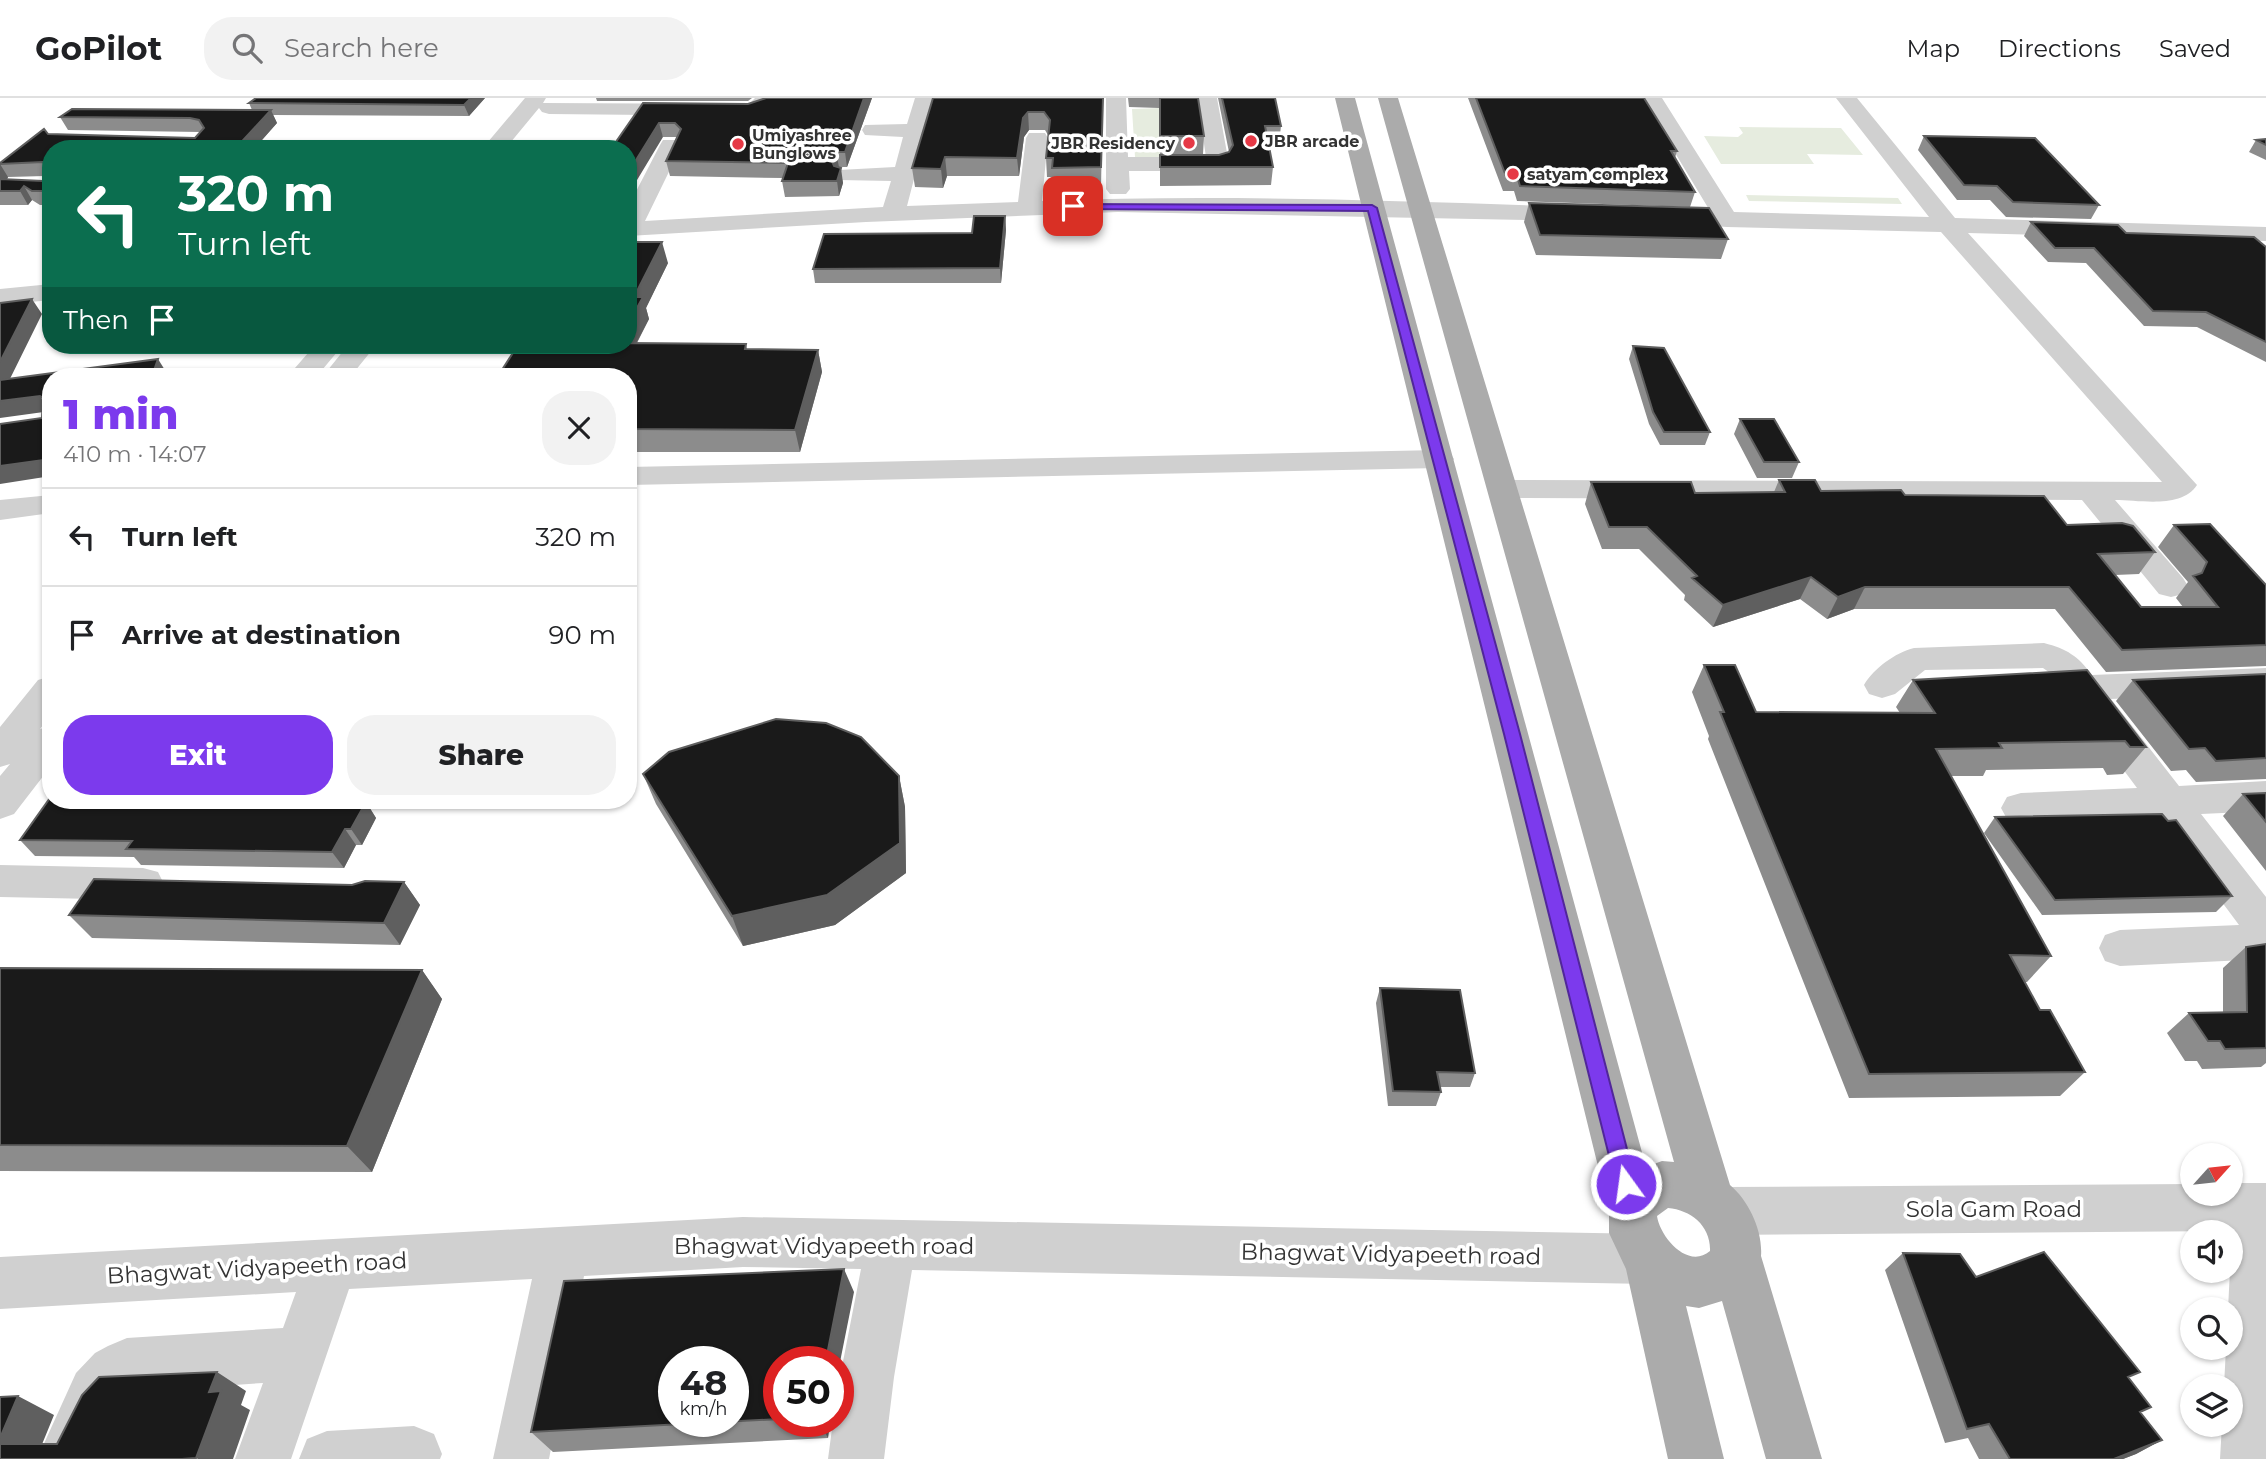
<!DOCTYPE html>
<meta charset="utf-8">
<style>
:root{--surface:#fff;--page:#f2f2f2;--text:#202124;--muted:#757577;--line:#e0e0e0;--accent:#7c3aed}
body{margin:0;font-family:Montserrat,sans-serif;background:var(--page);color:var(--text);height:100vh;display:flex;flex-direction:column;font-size:26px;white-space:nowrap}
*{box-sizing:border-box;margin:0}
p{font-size:23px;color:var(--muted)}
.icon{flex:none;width:38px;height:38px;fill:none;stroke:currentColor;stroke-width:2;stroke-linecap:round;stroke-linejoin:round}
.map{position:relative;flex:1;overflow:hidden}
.details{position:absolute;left:42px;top:270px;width:595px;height:441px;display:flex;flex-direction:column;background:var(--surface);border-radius:28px;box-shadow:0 2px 5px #0004}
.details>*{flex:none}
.hud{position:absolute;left:42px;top:42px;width:595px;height:214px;border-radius:28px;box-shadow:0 2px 5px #0004;background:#0b6e4f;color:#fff;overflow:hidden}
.needle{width:46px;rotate:63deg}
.fabs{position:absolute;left:2180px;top:1045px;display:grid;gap:14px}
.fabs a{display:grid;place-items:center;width:63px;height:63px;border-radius:50%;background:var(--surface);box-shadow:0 2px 5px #0004;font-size:35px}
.speed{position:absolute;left:658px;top:1248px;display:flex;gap:14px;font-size:35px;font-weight:700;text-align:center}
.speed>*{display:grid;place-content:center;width:91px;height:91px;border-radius:50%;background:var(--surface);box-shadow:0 2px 5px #0004;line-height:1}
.speed small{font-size:18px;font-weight:400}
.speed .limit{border:10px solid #d22;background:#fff;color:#111}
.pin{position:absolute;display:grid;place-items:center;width:60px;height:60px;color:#fff;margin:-30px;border-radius:14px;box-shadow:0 4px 10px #0006}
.me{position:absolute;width:77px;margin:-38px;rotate:346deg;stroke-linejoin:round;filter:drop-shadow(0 0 5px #0008)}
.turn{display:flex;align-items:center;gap:24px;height:147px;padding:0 21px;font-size:32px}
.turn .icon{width:91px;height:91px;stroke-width:2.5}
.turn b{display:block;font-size:49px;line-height:60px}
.then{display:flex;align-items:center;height:66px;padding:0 21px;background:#0003;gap:14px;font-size:26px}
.round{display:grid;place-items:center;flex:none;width:74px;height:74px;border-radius:28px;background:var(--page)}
.summary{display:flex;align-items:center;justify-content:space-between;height:119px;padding:0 21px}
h1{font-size:42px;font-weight:800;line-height:52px;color:var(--accent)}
.button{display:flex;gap:14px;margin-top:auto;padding:14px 21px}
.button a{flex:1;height:80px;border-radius:28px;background:var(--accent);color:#fff;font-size:28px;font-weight:800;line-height:80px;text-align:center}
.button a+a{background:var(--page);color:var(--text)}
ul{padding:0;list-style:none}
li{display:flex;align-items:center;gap:21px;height:98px;padding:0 21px;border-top:2px solid var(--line)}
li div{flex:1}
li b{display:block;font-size:26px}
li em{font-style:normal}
header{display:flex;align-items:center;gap:42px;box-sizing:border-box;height:98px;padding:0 35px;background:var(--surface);border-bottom:2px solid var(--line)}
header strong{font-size:33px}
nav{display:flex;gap:38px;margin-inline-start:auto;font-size:24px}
.search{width:490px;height:63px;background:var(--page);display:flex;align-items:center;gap:18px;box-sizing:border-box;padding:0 24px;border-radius:28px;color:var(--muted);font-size:26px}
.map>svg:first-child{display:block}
.green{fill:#e6ecdf}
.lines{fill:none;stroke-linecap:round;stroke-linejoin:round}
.minor{fill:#d0d0d0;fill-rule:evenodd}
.major{fill:#ababab;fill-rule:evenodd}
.wall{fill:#8c8c8c;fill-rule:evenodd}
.shaded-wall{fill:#5f5f5f}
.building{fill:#1a1a1a;stroke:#5f5f5f;stroke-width:2;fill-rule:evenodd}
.route{fill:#7c3aed;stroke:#51269a;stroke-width:2}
.poi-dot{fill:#e63946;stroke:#fff;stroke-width:2.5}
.labels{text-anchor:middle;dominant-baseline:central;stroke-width:7;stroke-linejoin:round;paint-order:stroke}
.far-poi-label{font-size:16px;font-weight:bold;fill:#333;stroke:#fff;text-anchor:start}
.near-street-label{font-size:23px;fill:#333;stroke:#fff}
</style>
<header>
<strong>GoPilot</strong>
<div class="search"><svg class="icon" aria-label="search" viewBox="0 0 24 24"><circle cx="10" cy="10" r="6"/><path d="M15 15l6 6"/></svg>Search here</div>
<nav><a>Map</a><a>Directions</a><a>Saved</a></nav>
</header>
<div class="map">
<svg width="2266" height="1361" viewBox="0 0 2266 1361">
<rect width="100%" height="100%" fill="#fff"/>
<path class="green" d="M1159 10 1163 59H1135L1132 11Z
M1739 29 1841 30 1863 57 1807 56 1814 66H1721L1704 38 1738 39 1743 35Z
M1746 97 1898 100 1902 106 1749 103Z"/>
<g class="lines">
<path class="minor" d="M525 0H546L543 5 749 6 755 0H775L767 13 751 18 549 16 542 14 539 10 505 51H482Z
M915 0H935L907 108 1018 104 1026 40 1029 35H1045L1048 40 1042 103C1220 96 1399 103 1577 109L1585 111 1589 116 1585 121 1577 123 1118 114 866 124 628 138V109L660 47 663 42H679L682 47 645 123 883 109 891 83 839 82 836 77 839 72 895 69 903 39 865 37 862 32 865 27 907 26Z
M1106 0H1126L1128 59H1206L1197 0H1217L1229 66 1226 71 1218 73H1129L1130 91 1126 96H1110L1106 91Z
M1642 0H1662L1734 114 1929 119 1836 0H1857L1955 120 2266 129V143L1968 135 2197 387C2181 411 2141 402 2115 402L2183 480 2188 488 2183 496 2171 499 2159 496 2082 402 1504 400 1493 398 1489 391 1493 384 1504 382 2162 384 1941 134 1727 129 1654 124 1650 119 1654 114 1710 113Z
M51 186V202L0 207V191Z
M315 247H343L317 278H288Z
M348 247H376L351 278H323Z
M1439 352 1450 355 1454 361 1450 367 1439 370 628 387V369Z
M51 397V415L0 422V402Z
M2044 545C2067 551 2078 558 2092 577L2266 570V594L2111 601 2179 688 2266 683V713L2201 716 2266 799V861L2120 868 2105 863 2099 850 2105 837 2120 832 2239 827 2158 718 2021 725 2007 721 2001 710 2007 699 2021 695 2137 690 2053 577 2043 570 1925 572 1895 596 1882 600 1869 596 1864 587C1874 570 1895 555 1914 550Z
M51 578V617L40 631 51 628V668L14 716 0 721V678L10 666 0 669V629L38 582Z
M0 767 143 770 158 774 164 786 158 798 143 802 0 799Z
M2231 1085H2266V1361H2220L2222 1326H2231V1288H2224L2226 1250H2231V1211H2228L2232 1133 1723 1137 1705 1130 1698 1113 1705 1096 1723 1089 2193 1086V1096H2231Z
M743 1119 1649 1136 1667 1143 1675 1161 1667 1179 1649 1186 912 1172 894 1279 884 1361H828L833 1323H838L840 1279 861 1171 743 1169 584 1178 549 1361H493L532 1181 349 1191 291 1361H235L263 1285 133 1294 114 1314 93 1361H37L76 1275 95 1255 108 1248 127 1240 283 1230 296 1194 0 1211V1159Z
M414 1328 434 1336 442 1356 440 1361H299L307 1341 327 1333Z"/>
<path class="major" d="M1335 0H1355L1646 1069 1662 1063 1674 1064 1378 0H1398L1730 1087C1749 1103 1763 1133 1761 1158L1822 1361H1766L1722 1203 1699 1210 1686 1208 1724 1361H1668L1626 1171 1609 1135V1113ZM1668 1110C1691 1112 1711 1128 1710 1153 1688 1172 1660 1139 1657 1118Z"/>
</g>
<path class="wall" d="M256 0H485L469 18 273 17 277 25 254 51H51V107H40L32 102 28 107H0V65L48 36 195 40 200 34 68 32 60 19 252 12 249 5ZM45 78V80L43 83 7 81 8 79Z
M596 0H752L748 3H597Z
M872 0 847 69H839L843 85 839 98 785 99 782 83 783 80 670 78 666 63 677 39H663L643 5 748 6Z
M933 0H1103L1101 88H1053L1052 79H1047L1046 60 1048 37 1045 32H1029L1024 39 1019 78H947L943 90 915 89 912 70Z
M1128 0H1198L1204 38 1203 56H1160L1159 10 1129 9Z
M1218 0H1275L1281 28 1279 46H1268L1273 69 1271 87 1160 88V57H1219L1229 54Z
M1468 0H1644L1677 53 1675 60 1695 94 1690 109 1517 103 1514 93H1503Z
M1924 38 2099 107 2091 121 2006 119 1990 102H1957L1918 52Z
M2266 41V62L2249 54 2256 42Z
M1529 105 1728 141 1721 161 1536 157 1524 124Z
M1005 118 1006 132 1001 185H815L813 171 972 135Z
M2031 124 2266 149V264L2197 229 2144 228 2086 165 2048 164 2024 138Z
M628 144 668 165 646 210 649 221 637 245 746 246 747 251 818 252 822 274 800 354H628V278H501L500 275 513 254 406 252 403 247H628Z
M1633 248 1710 334 1705 347H1660L1649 326 1629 261Z
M1740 321 1799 364 1792 380H1757L1734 336Z
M1779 382 1821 393 1905 397 2067 427 2155 454 2139 476 2115 477 2141 509H2183L2176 500 2188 484 2158 449 2174 427 2266 487V568L2106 574 2055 511H1854L1827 521 1800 501 1713 529 1684 502 1685 497 1639 451H1602L1585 406 1591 384 1695 395 1774 394Z
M1704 567 1756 614 1900 615 1896 609 1913 582 2146 649 2123 676 2107 677 2103 670 1986 672 1983 678H1951L2051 858 2027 884H2025L2040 912 2085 974 2060 998 1849 1000 1708 641 1709 638 1692 594Z
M2266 576V681L2196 684 2186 672 2171 673 2116 603 2133 582Z
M643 676 899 678 905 709 906 775 835 827 743 848 656 706Z
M2266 695V773L2223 718 2243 696Z
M366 704 376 720 362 747H356L344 770 141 767 134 759 35 758 20 742Z
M1995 719 2232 798 2216 814 2042 817 1984 735Z
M404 784 420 807 400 847 92 840 69 817 352 787Z
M2266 846V965L2261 969 2202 971 2197 963H2185L2167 935 2189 915H2223V870L2246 849Z
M0 870 422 872 442 901 372 1074 0 1073Z
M1380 890 1475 975 1470 989H1440L1441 994 1436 1008H1388L1376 905Z
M1903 1155 1976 1179 2129 1281 2141 1315 2162 1342 2136 1356 2123 1361H1979L1968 1340 1945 1345 1885 1172Z
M854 1194 779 1264V1323H830L828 1340 553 1354 531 1334Z"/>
<path class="shaded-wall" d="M471 0H485L469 18 464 7Z
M864 0H872L847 69 845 54Z
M271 12 277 25 254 51H235Z
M1028 14 1029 32 1024 39 1019 78 1017 60 1023 20Z
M659 25 663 39 628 97V75Z
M836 54 839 69 834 76 831 61Z
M945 59 947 78 943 90 941 71Z
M0 66 8 79 4 88 0 82Z
M841 70 843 85 839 98 837 83Z
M24 88 32 102 28 107 20 93Z
M1005 118 1006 132 1001 185 1000 170Z
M662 144 668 165 646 210 649 221 625 267 628 247V226L634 199Z
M32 201 42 216 1 299 0 298V264Z
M818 252 822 274 800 354 795 332Z
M158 261 168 277 167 278H152Z
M40 298 51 313 0 320V303Z
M51 361V378L0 386V368Z
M1811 479 1800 501 1713 529 1723 507Z
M1865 489 1854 511 1827 521 1838 499Z
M899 678 905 709 906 775 835 827 743 848 732 818Z
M366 704 376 720 362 747 351 731Z
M345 731 356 747 344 770 332 754Z
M404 784 420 807 400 847 384 825Z
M422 872 442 901 372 1074 347 1048Z
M844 1171 854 1194 838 1274V1264H826L827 1257Z
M217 1274 246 1293 241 1307 250 1312 233 1361H198L196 1360 209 1294Z
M18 1298 54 1317 36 1361 0 1347V1340Z
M819 1323H830L828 1340Z
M2162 1342 2136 1356 2123 1361H2114Z"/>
<path class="building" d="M256 0H471L464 7 249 5Z
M766 0H864L845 54H836L831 61 834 68 841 70 837 83H782L788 65 666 63 681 31 675 25H659L628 75V51H611L643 5 748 6Z
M933 0H1103L1101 69 1052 70 1053 60H1046L1050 22 1044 14H1028L1023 20 1017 60 945 59 941 71 912 70Z
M1160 0H1198L1204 38H1160Z
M1222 0H1275L1281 28H1265L1273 69H1160V57H1219L1229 54 1233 47Z
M1476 0H1644L1677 53H1671L1695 94 1520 88 1517 78H1506Z
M72 11 271 12 235 51H51V93H32L24 88 20 93H0V81L43 83 45 80 46 66 43 64 0 66V65L44 31 48 36 195 40 204 30 199 22 190 20 60 19Z
M1924 38 2035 40 2099 107 2013 104 1997 88 1964 87Z
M2266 41V47L2256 42Z
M1529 105 1709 110 1728 141 1540 137Z
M974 118H1005L1000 170 813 171 824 136 972 135Z
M2031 124 2118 127 2126 135 2254 139 2266 149V244L2206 214 2153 213 2094 150H2055Z
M628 144H662L634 199H643L628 226Z
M32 201 0 264V205Z
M628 245 746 246 745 251 818 252 795 332 628 331V278H578L579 276 500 275 518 247H628Z
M1633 248 1664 250 1710 334H1664L1653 314Z
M158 261 152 278H51V361L0 368V326L42 320 43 300 40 298 0 303V282Z
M1740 321H1774L1799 364H1764Z
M1779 382H1815L1821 393 1901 392 1905 397 2044 398 2067 427 2122 425 2133 428 2155 454 2098 456 2141 509H2218L2193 478 2202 475 2207 464 2174 427 2210 426 2266 487V547L2122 552 2069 489H1865L1838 499 1811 479 1723 507 1692 480 1697 478 1647 429H1609L1591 384H1691L1695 395 1785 394Z
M1704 567H1735L1756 614 1935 615 1913 582 2087 572 2146 649H2130L2125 643 1999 645 2002 650 1936 651 2051 858 2010 857 2040 912H2050L2085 974 1869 976 1720 614H1724Z
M2266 576V660L2216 663 2205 650 2189 651 2133 582Z
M776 621 826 625 861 639 899 678 900 745 827 797 732 818 643 676 669 654Z
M2266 695V724L2243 696Z
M50 700 51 702H174L366 704 351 731H345L332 754 126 751 132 743 20 742Z
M2162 716 2168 723 2176 722 2232 798 2055 802 1995 719Z
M94 781 352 787 365 783 404 784 384 825 69 817Z
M2266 846V950L2225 951 2220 943H2208L2189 915 2247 914 2246 849Z
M0 870 422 872 347 1048 0 1047Z
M1380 890 1460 892 1475 975 1437 974 1441 994 1393 993Z
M2044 1154 2140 1274 2128 1279 2151 1309 2140 1314 2162 1342 2114 1361H2010L1989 1326 1967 1331 1903 1155 1960 1156 1976 1179Z
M844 1171 827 1257 826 1264H779V1321L531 1334 564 1183ZM674 1264H733V1323H674Z
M217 1274 209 1294 221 1293 196 1360 182 1361H0V1346H57L82 1297 99 1279Z
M18 1298 0 1340V1299Z"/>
<path class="route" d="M1070 106 1372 107 1377 110 1520 636 1636 1086 1633 1093 1626 1096 1619 1093 1616 1086 1504 636 1368 113 1073 111 1069 108Z"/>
<g class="poi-dot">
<circle cx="1251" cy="43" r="7"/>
<circle cx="1189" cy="45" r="7"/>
<circle cx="738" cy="46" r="7"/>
<circle cx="1513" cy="76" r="7"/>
</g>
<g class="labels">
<g class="far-poi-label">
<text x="752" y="37">Umiyashree<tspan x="752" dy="18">Bunglows</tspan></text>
<text x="1265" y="43">JBR arcade</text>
<text x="1175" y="45" text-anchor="end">JBR Residency</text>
<text x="1527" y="76">satyam complex</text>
</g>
<g class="near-street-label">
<text x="1994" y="1111">Sola Gam Road</text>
<text x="824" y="1148">Bhagwat Vidyapeeth road</text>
<text transform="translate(1391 1156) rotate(1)">Bhagwat Vidyapeeth road</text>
<text transform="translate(257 1170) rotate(-3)">Bhagwat Vidyapeeth road</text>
</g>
</g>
</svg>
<div class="fabs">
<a><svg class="needle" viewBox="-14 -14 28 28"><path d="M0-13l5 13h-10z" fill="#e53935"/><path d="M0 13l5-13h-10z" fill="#757577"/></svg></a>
<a><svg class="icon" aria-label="sound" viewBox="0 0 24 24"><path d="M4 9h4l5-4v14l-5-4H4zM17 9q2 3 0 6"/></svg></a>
<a><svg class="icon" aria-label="search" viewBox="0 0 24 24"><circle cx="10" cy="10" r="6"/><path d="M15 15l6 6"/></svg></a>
<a><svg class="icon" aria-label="layers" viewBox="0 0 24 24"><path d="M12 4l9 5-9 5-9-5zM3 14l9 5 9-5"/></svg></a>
</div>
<div class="speed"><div>48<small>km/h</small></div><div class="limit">50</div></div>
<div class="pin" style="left:1073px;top:108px;background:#d93025"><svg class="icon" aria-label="arrive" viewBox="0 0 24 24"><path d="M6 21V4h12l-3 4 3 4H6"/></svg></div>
<svg class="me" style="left:1626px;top:1086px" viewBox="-20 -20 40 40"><circle r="17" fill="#7c3aed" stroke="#fff" stroke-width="3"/><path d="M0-11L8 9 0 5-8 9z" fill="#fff"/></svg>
<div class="hud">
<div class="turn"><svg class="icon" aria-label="left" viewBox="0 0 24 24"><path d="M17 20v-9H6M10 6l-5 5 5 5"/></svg><div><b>320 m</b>Turn left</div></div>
<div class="then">Then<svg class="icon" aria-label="arrive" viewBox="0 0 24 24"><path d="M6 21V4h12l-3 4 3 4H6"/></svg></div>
</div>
<section class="details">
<div class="summary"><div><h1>1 min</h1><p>410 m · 14:07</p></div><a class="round"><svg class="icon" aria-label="close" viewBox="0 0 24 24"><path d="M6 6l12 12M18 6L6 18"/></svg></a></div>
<ul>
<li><svg class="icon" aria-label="left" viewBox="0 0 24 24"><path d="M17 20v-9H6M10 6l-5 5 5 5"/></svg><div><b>Turn left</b></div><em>320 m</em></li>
<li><svg class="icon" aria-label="arrive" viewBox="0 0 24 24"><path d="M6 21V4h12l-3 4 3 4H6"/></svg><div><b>Arrive at destination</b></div><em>90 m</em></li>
</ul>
<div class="button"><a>Exit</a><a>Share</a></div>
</section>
</div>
